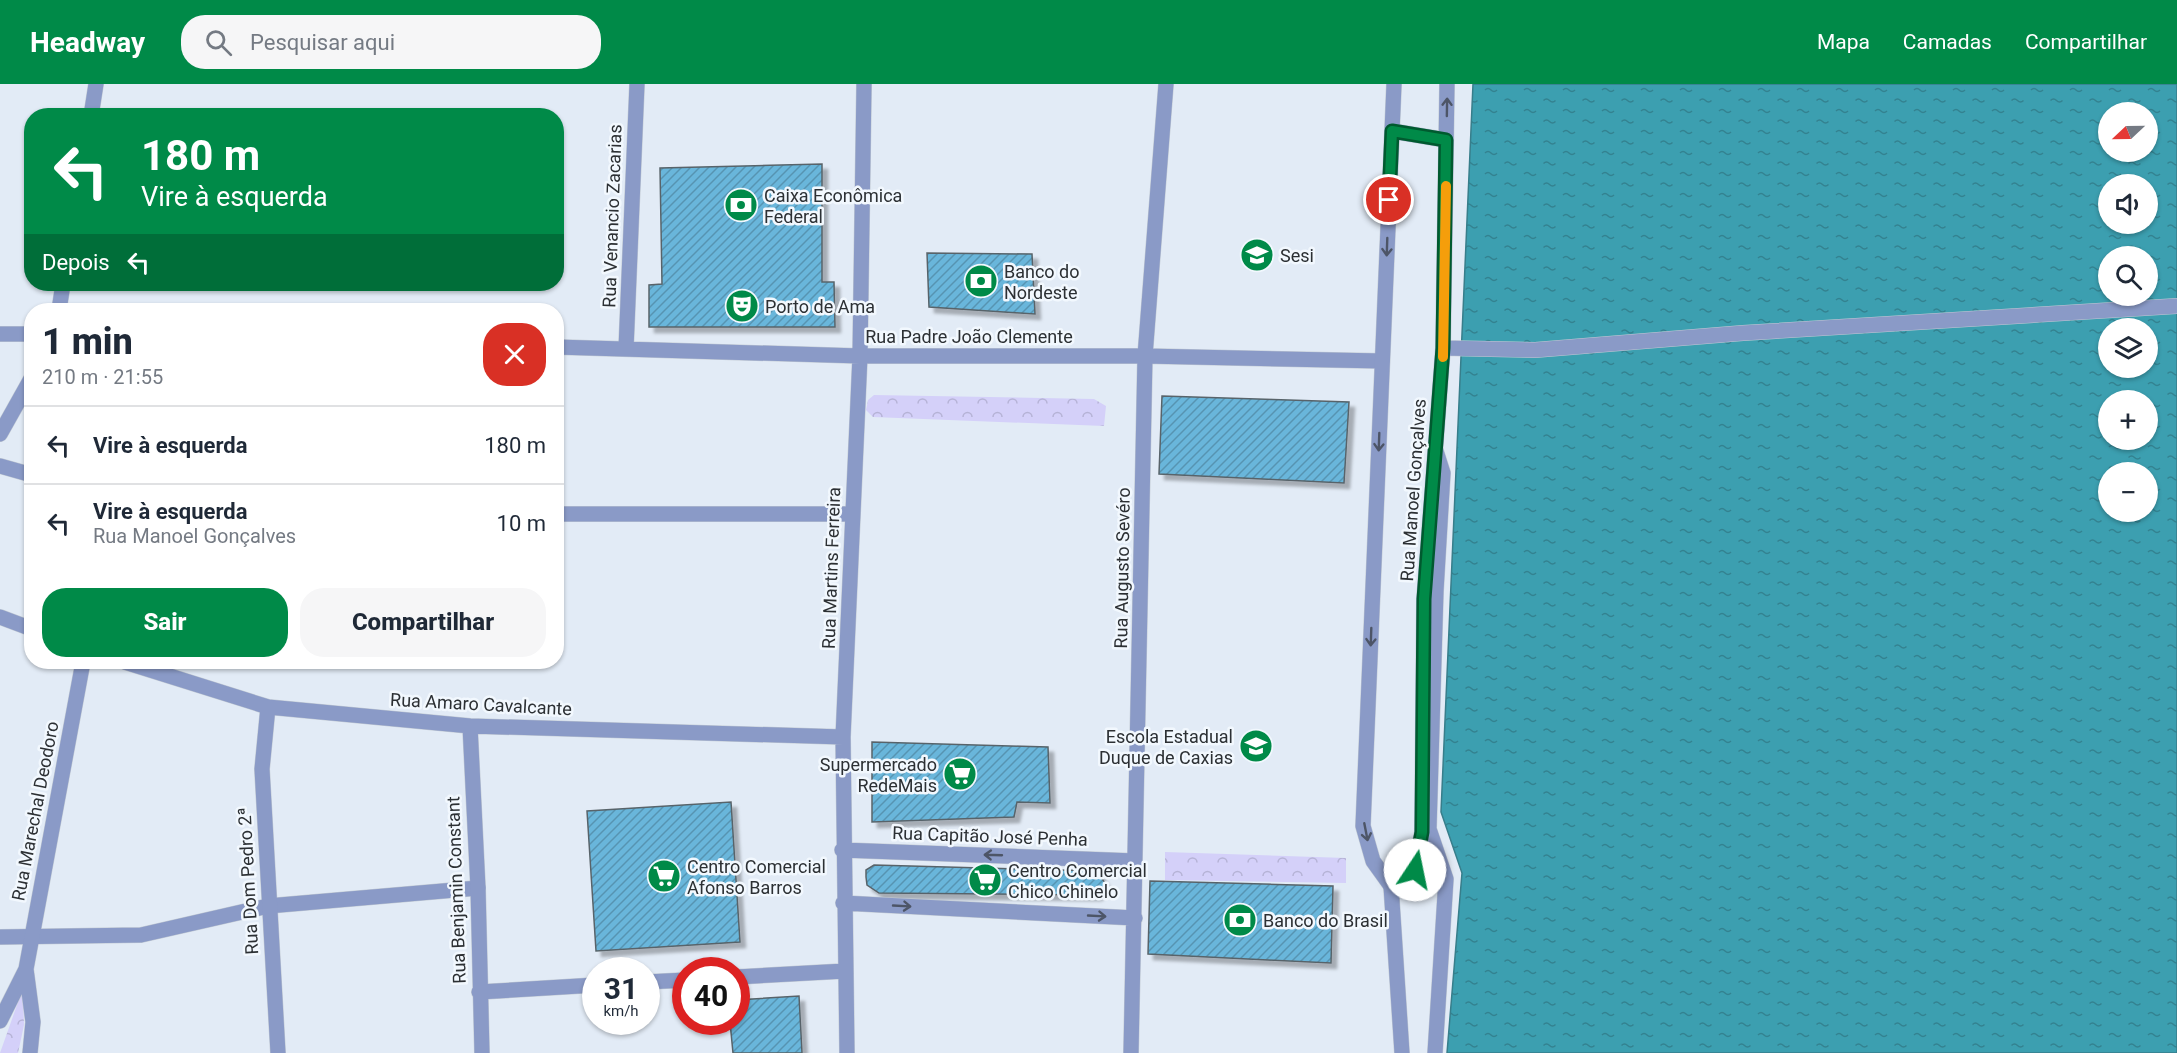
<!DOCTYPE html>
<html lang="pt">
<meta charset="utf-8">
<style>
:root{--surface:#fff;--page:#f6f6f7;--text:#1f2937;--muted:#747a83;--line:#e0e1e3;--accent:#008a48}
body{margin:0;font-family:Roboto,sans-serif;background:var(--page);color:var(--text);height:100vh;display:flex;flex-direction:column;font-size:22px;white-space:nowrap}
*{box-sizing:border-box;margin:0}
p{font-size:20px;color:var(--muted)}
.icon{flex:none;width:33px;height:33px;fill:none;stroke:currentColor;stroke-width:2;stroke-linecap:round;stroke-linejoin:round}
.map{position:relative;flex:1;overflow:hidden}
.panel{position:absolute;left:24px;top:219px;width:540px;height:366px;display:flex;flex-direction:column;background:var(--surface);border-radius:24px;box-shadow:0 2px 4px #0004}
.panel>*{flex:none}
.hud{position:absolute;left:24px;top:24px;width:540px;height:183px;border-radius:24px;box-shadow:0 2px 4px #0004;background:#008a48;color:#fff;overflow:hidden}
.needle{width:39px;rotate:248deg}
.buttons{position:absolute;left:2098px;top:18px;display:grid;gap:12px}
.buttons a{display:grid;place-items:center;width:60px;height:60px;border-radius:50%;background:var(--surface);box-shadow:0 2px 4px #0004;font-size:30px}
.speed{position:absolute;left:582px;top:873px;display:flex;gap:12px;font-size:30px;font-weight:700;text-align:center}
.speed>*{display:grid;place-content:center;width:78px;height:78px;border-radius:50%;background:var(--surface);box-shadow:0 2px 4px #0004;line-height:1}
.speed small{font-size:15px;font-weight:400}
.speed .limit{border:9px solid #d22;background:#fff;color:#111}
.pin{position:absolute;display:grid;place-items:center;width:51px;height:51px;color:#fff;margin:-26px;border:3px solid #fff;border-radius:50%;box-shadow:0 2px 6px #0007}
.me{position:absolute;width:66px;margin:-33px;rotate:11deg;stroke-linejoin:round;filter:drop-shadow(0 0 4px #0008)}
.turn{display:flex;align-items:center;gap:21px;height:126px;padding:0 18px;font-size:27px}
.turn .icon{width:78px;height:78px;stroke-width:2.5}
.turn b{display:block;font-size:42px;line-height:51px}
.then{display:flex;align-items:center;height:57px;padding:0 18px;background:#0003;gap:12px;font-size:22px}
.round{display:grid;place-items:center;flex:none;width:63px;height:63px;border-radius:24px;background:var(--page)}
.summary{display:flex;align-items:center;justify-content:space-between;height:102px;padding:0 18px}
h1{font-size:36px;font-weight:800;line-height:45px}
.cta{display:flex;gap:12px;margin-top:auto;padding:12px 18px}
.cta a{flex:1;height:69px;border-radius:24px;background:var(--accent);color:#fff;font-size:24px;font-weight:800;line-height:69px;text-align:center}
.cta a+a{background:var(--page);color:var(--text)}
ul{padding:0;list-style:none}
li{display:flex;align-items:center;gap:18px;height:78px;padding:0 18px;border-top:2px solid var(--line)}
li div{flex:1}
li b{display:block;font-size:22px}
li em{font-style:normal}
header{display:flex;align-items:center;gap:36px;box-sizing:border-box;height:84px;padding:0 30px;background:var(--accent);color:#fff}
header strong{font-size:28px}
nav{display:flex;gap:33px;margin-inline-start:auto;font-size:21px}
.search{width:420px;height:54px;background:var(--page);display:flex;align-items:center;gap:15px;box-sizing:border-box;padding:0 21px;border-radius:24px;color:var(--muted);font-size:22px}
.map>svg:first-child{display:block}
.park{fill:url(#park-crowns)}
.water{fill:url(#water-ripples);stroke:#377e8b;stroke-width:1.5;fill-rule:evenodd}
.building{fill:url(#building-hatch);stroke:#58646a;stroke-width:1.5;filter:url(#shadow)}
.lines{fill:none;stroke-linecap:round;stroke-linejoin:round}
.pedestrian-casing{stroke:#c1c9d3;stroke-width:16}
.minor-casing{stroke:#c1c9d3;stroke-width:16}
.tertiary-casing{stroke:#c1c9d3;stroke-width:16}
.pedestrian{stroke:#8a9ac7;stroke-width:15}
.minor{stroke:#8a9ac7;stroke-width:15}
.tertiary{stroke:#8a9ac7;stroke-width:15}
.oneway{stroke:#4d5567}
.route-casing{stroke:#005a2f;stroke-width:15}
.route{stroke:#008a48;stroke-width:10}
.slow{stroke:#f59e0b;stroke-width:10}
.labels{text-anchor:middle;dominant-baseline:central;stroke-width:5;stroke-linejoin:round;paint-order:stroke}
.poi-label{font-size:18px;fill:#2c3034;stroke:#f2f8fe;text-anchor:start}
.street-label{font-size:18px;fill:#2c3034;stroke:#f2f8fe}
</style>
<header>
<strong>Headway</strong>
<div class="search"><svg class="icon" aria-label="search" viewBox="0 0 24 24"><circle cx="10" cy="10" r="6"/><path d="M15 15l6 6"/></svg>Pesquisar aqui</div>
<nav><a>Mapa</a><a>Camadas</a><a>Compartilhar</a></nav>
</header>
<div class="map">
<svg width="2177" height="969" viewBox="0 0 2177 969">
<defs>
<pattern id="park-crowns" width="20" height="18" patternUnits="userSpaceOnUse" patternTransform="scale(1.5)"><rect width="20" height="18" fill="#d4d0f9"/><path d="M2 6a3 3 0 1 1 6 0M12 15a3 3 0 1 1 6 0" fill="none" stroke="#b6b3d6"/></pattern>
<pattern id="water-ripples" width="26" height="14" patternUnits="userSpaceOnUse" patternTransform="scale(1.5)"><rect width="26" height="14" fill="#3c9fb0"/><path d="M2 4q2-2 4 0t4 0M15 11q2-2 4 0t4 0" fill="none" stroke="#338290"/></pattern>
<pattern id="building-hatch" width="6" height="6" patternUnits="userSpaceOnUse" patternTransform="scale(1.5)"><rect width="6" height="6" fill="#69b6db"/><path d="M-1 1l2-2M0 6l6-6M5 7l2-2" fill="none" stroke="#5794b2"/></pattern>
<filter id="shadow"><feDropShadow dx="5.5" dy="5.5" stdDeviation="1.5" flood-color="#0004"/></filter>
</defs>
<rect width="100%" height="100%" fill="#e2ebf6"/>
<path class="park" d="M874 311 1094 315 1106 322 1104 342 873 333 866 326 868 316Z
M1165 768 1346 774V799L1165 796Z
M23 904 24 941 18 969H0Z"/>
<path class="water" d="M1473 0H2177V969H1447L1462 789 1441 728ZM2109 28H2148V68H2109ZM2109 100H2148V140H2109ZM2109 172H2148V212H2109ZM2109 244H2148V284H2109ZM2109 316H2148V356H2109ZM2109 388H2148V428H2109Z"/>
<path class="building" d="M822 80V198H834L835 243H649V201L662 200 660 84Z
M927 169 1032 170 1035 230 929 223Z
M1162 312 1349 318 1344 399 1159 390Z
M872 658 1048 663 1050 719 1017 718 1014 733 872 738Z
M731 718 740 858 596 867 587 727Z
M874 781 1097 787 1105 799 1102 806 1096 811 879 809 867 801 866 793V786Z
M1150 797 1333 802 1331 879 1148 870Z
M799 912 802 969H733L730 938H736V916Z"/>
<g class="lines">
<defs>
<path id="pedestrian" d="M0 853 141 851 268 822 478 804
M1435 969 1446 795 1429 745 1436 507 1443 389 1436 367"/>
<path id="minor" d="M91 32 96 0
M59 226 63 200
M0 250H32
M556 263 860 272H1145L1382 277
M626 265 637 0
M0 350 32 293
M0 382 32 391
M556 430H852
M0 533 32 545
M125 578 268 623 470 642 843 653
M268 623 262 685 278 969
M470 642 478 804 482 969
M842 766 1135 777
M1391 802 1402 969
M843 819 1135 834
M26 885 33 938 30 969
M736 893 845 887
M646 898 686 896
M479 908 596 901
M0 937 26 885 83 578
M847 969 843 653 860 272 864 0
M1131 969 1145 272 1166 0"/>
<path id="tertiary" d="M1394 0 1363 742 1373 777 1391 802 1415 787 1422 748 1424 515 1443 264 1447 0
M1392 47 1446 56
M1443 264 1535 266 1743 249 2177 222"/>
</defs>
<use href="#pedestrian" class="pedestrian-casing"/>
<use href="#minor" class="minor-casing"/>
<use href="#tertiary" class="tertiary-casing"/>
<use href="#pedestrian" class="pedestrian"/>
<use href="#minor" class="minor"/>
<use href="#tertiary" class="tertiary"/>
</g>
<defs><path id="oneway-shaft" d="M-6 0H5M1.5-3L5.5 0L1.5 3" fill="none" stroke-width="1.6" stroke-linecap="round" stroke-linejoin="round" transform="scale(1.5)"/></defs>
<g class="oneway">
<use href="#oneway-shaft" transform="translate(1447 23) rotate(-89)"/>
<use href="#oneway-shaft" transform="translate(1387 163) rotate(92)"/>
<use href="#oneway-shaft" transform="translate(1379 358) rotate(92)"/>
<use href="#oneway-shaft" transform="translate(1371 553) rotate(92)"/>
<use href="#oneway-shaft" transform="translate(1366 748) rotate(79)"/>
<use href="#oneway-shaft" transform="translate(993 771) rotate(-178)"/>
<use href="#oneway-shaft" transform="translate(902 822) rotate(3)"/>
<use href="#oneway-shaft" transform="translate(1097 832) rotate(3)"/>
</g>
<g class="lines">
<defs>
<path id="route" d="M1389 116 1392 47 1446 56 1443 264 1424 515 1422 748 1415 786"/>
</defs>
<use href="#route" class="route-casing"/>
<use href="#route" class="route"/>
<path class="slow" d="M1443 273 1446 102"/>
</g>
<defs>
<symbol id="bank-disc" viewBox="-11 -11 22 22"><circle r="9.5" fill="#008a48" stroke="#f2f8fe"/><path d="M-6-4H6V4H-6ZM0-2.3a2.3 2.3 0 1 0 0 4.6a2.3 2.3 0 1 0 0-4.6Z" fill="#fff"/></symbol>
<symbol id="school-disc" viewBox="-11 -11 22 22"><circle r="9.5" fill="#008a48" stroke="#f2f8fe"/><path d="M0-5L7-2L0 1L-7-2ZM-4 1L0 2.5L4 1V4Q0 6-4 4Z" fill="#fff"/></symbol>
<symbol id="theatre-disc" viewBox="-11 -11 22 22"><circle r="9.5" fill="#008a48" stroke="#f2f8fe"/><path d="M-5-5.5Q0-4 5-5.5V0Q5 5 0 6Q-5 5-5 0ZM-3.3-2.5H-1v1.5H-3.3ZM1-2.5H3.3v1.5H1ZM-2.8 1Q0 5.5 2.8 1Z" fill="#fff"/></symbol>
<symbol id="supermarket-disc" viewBox="-11 -11 22 22"><circle r="9.5" fill="#008a48" stroke="#f2f8fe"/><path d="M-6-5.5h2.5l.6 2H6L4.5 2H-2.5L-4.4-4H-6ZM-1.5 3.2a1.3 1.3 0 1 0 .1 0ZM3 3.2a1.3 1.3 0 1 0 .1 0Z" fill="#fff"/></symbol>
</defs>
<g fill-rule="evenodd">
<use href="#bank-disc" x="722" y="102" width="38" height="38"/>
<use href="#school-disc" x="1238" y="152" width="38" height="38"/>
<use href="#bank-disc" x="962" y="178" width="38" height="38"/>
<use href="#theatre-disc" x="723" y="203" width="38" height="38"/>
<use href="#school-disc" x="1237" y="643" width="38" height="38"/>
<use href="#supermarket-disc" x="941" y="671" width="38" height="38"/>
<use href="#supermarket-disc" x="645" y="773" width="38" height="38"/>
<use href="#supermarket-disc" x="966" y="777" width="38" height="38"/>
<use href="#bank-disc" x="1221" y="817" width="38" height="38"/>
</g>
<g class="labels">
<g class="poi-label">
<text x="764" y="111">Caixa Econômica<tspan x="764" dy="21">Federal</tspan></text>
<text x="1280" y="171">Sesi</text>
<text x="1004" y="187">Banco do<tspan x="1004" dy="21">Nordeste</tspan></text>
<text x="765" y="222">Porto de Ama</text>
<text x="1233" y="652" text-anchor="end">Escola Estadual<tspan x="1233" dy="21">Duque de Caxias</tspan></text>
<text x="937" y="680" text-anchor="end">Supermercado<tspan x="937" dy="21">RedeMais</tspan></text>
<text x="687" y="782">Centro Comercial<tspan x="687" dy="21">Afonso Barros</tspan></text>
<text x="1008" y="786">Centro Comercial<tspan x="1008" dy="21">Chico Chinelo</tspan></text>
<text x="1263" y="836">Banco do Brasil</text>
</g>
<g class="street-label">
<text transform="translate(612 132) rotate(-88)">Rua Venancio Zacarias</text>
<text x="969" y="252">Rua Padre João Clemente</text>
<text transform="translate(1413 406) rotate(-86)">Rua Manoel Gonçalves</text>
<text transform="translate(831 484) rotate(-88)">Rua Martins Ferreira</text>
<text transform="translate(1122 484) rotate(-89)">Rua Augusto Sevéro</text>
<text transform="translate(481 620) rotate(3)">Rua Amaro Cavalcante</text>
<text transform="translate(35 727) rotate(-79)">Rua Marechal Deodoro</text>
<text transform="translate(990 752) rotate(2)">Rua Capitão José Penha</text>
<text transform="translate(248 797) rotate(-93)">Rua Dom Pedro 2ª</text>
<text transform="translate(456 806) rotate(-92)">Rua Benjamin Constant</text>
</g>
</g>
</svg>
<div class="buttons">
<a><svg class="needle" viewBox="-14 -14 28 28"><path d="M0-13l5 13h-10z" fill="#e53935"/><path d="M0 13l5-13h-10z" fill="#747a83"/></svg></a>
<a><svg class="icon" aria-label="sound" viewBox="0 0 24 24"><path d="M4 9h4l5-4v14l-5-4H4zM17 9q2 3 0 6"/></svg></a>
<a><svg class="icon" aria-label="search" viewBox="0 0 24 24"><circle cx="10" cy="10" r="6"/><path d="M15 15l6 6"/></svg></a>
<a><svg class="icon" aria-label="layers" viewBox="0 0 24 24"><path d="M12 4l9 5-9 5-9-5zM3 14l9 5 9-5"/></svg></a>
<a>+</a>
<a>−</a>
</div>
<div class="speed"><div>31<small>km/h</small></div><div class="limit">40</div></div>
<div class="pin" style="left:1389px;top:116px;background:#d93025"><svg class="icon" aria-label="arrive" viewBox="0 0 24 24"><path d="M6 21V4h12l-3 4 3 4H6"/></svg></div>
<svg class="me" style="left:1415px;top:786px" viewBox="-20 -20 40 40"><circle r="19" fill="#fff"/><path d="M0-13L10 11 0 6-10 11z" fill="#008a48"/></svg>
<div class="hud">
<div class="turn"><svg class="icon" aria-label="left" viewBox="0 0 24 24"><path d="M17 20v-9H6M10 6l-5 5 5 5"/></svg><div><b>180 m</b>Vire à esquerda</div></div>
<div class="then">Depois<svg class="icon" aria-label="left" viewBox="0 0 24 24"><path d="M17 20v-9H6M10 6l-5 5 5 5"/></svg></div>
</div>
<section class="panel">
<div class="summary"><div><h1>1 min</h1><p>210 m · 21:55</p></div><a class="round" style="background:#d93025;color:#fff"><svg class="icon" aria-label="close" viewBox="0 0 24 24"><path d="M6 6l12 12M18 6L6 18"/></svg></a></div>
<ul>
<li><svg class="icon" aria-label="left" viewBox="0 0 24 24"><path d="M17 20v-9H6M10 6l-5 5 5 5"/></svg><div><b>Vire à esquerda</b></div><em>180 m</em></li>
<li><svg class="icon" aria-label="left" viewBox="0 0 24 24"><path d="M17 20v-9H6M10 6l-5 5 5 5"/></svg><div><b>Vire à esquerda</b><p>Rua Manoel Gonçalves</p></div><em>10 m</em></li>
</ul>
<div class="cta"><a>Sair</a><a>Compartilhar</a></div>
</section>
</div>
